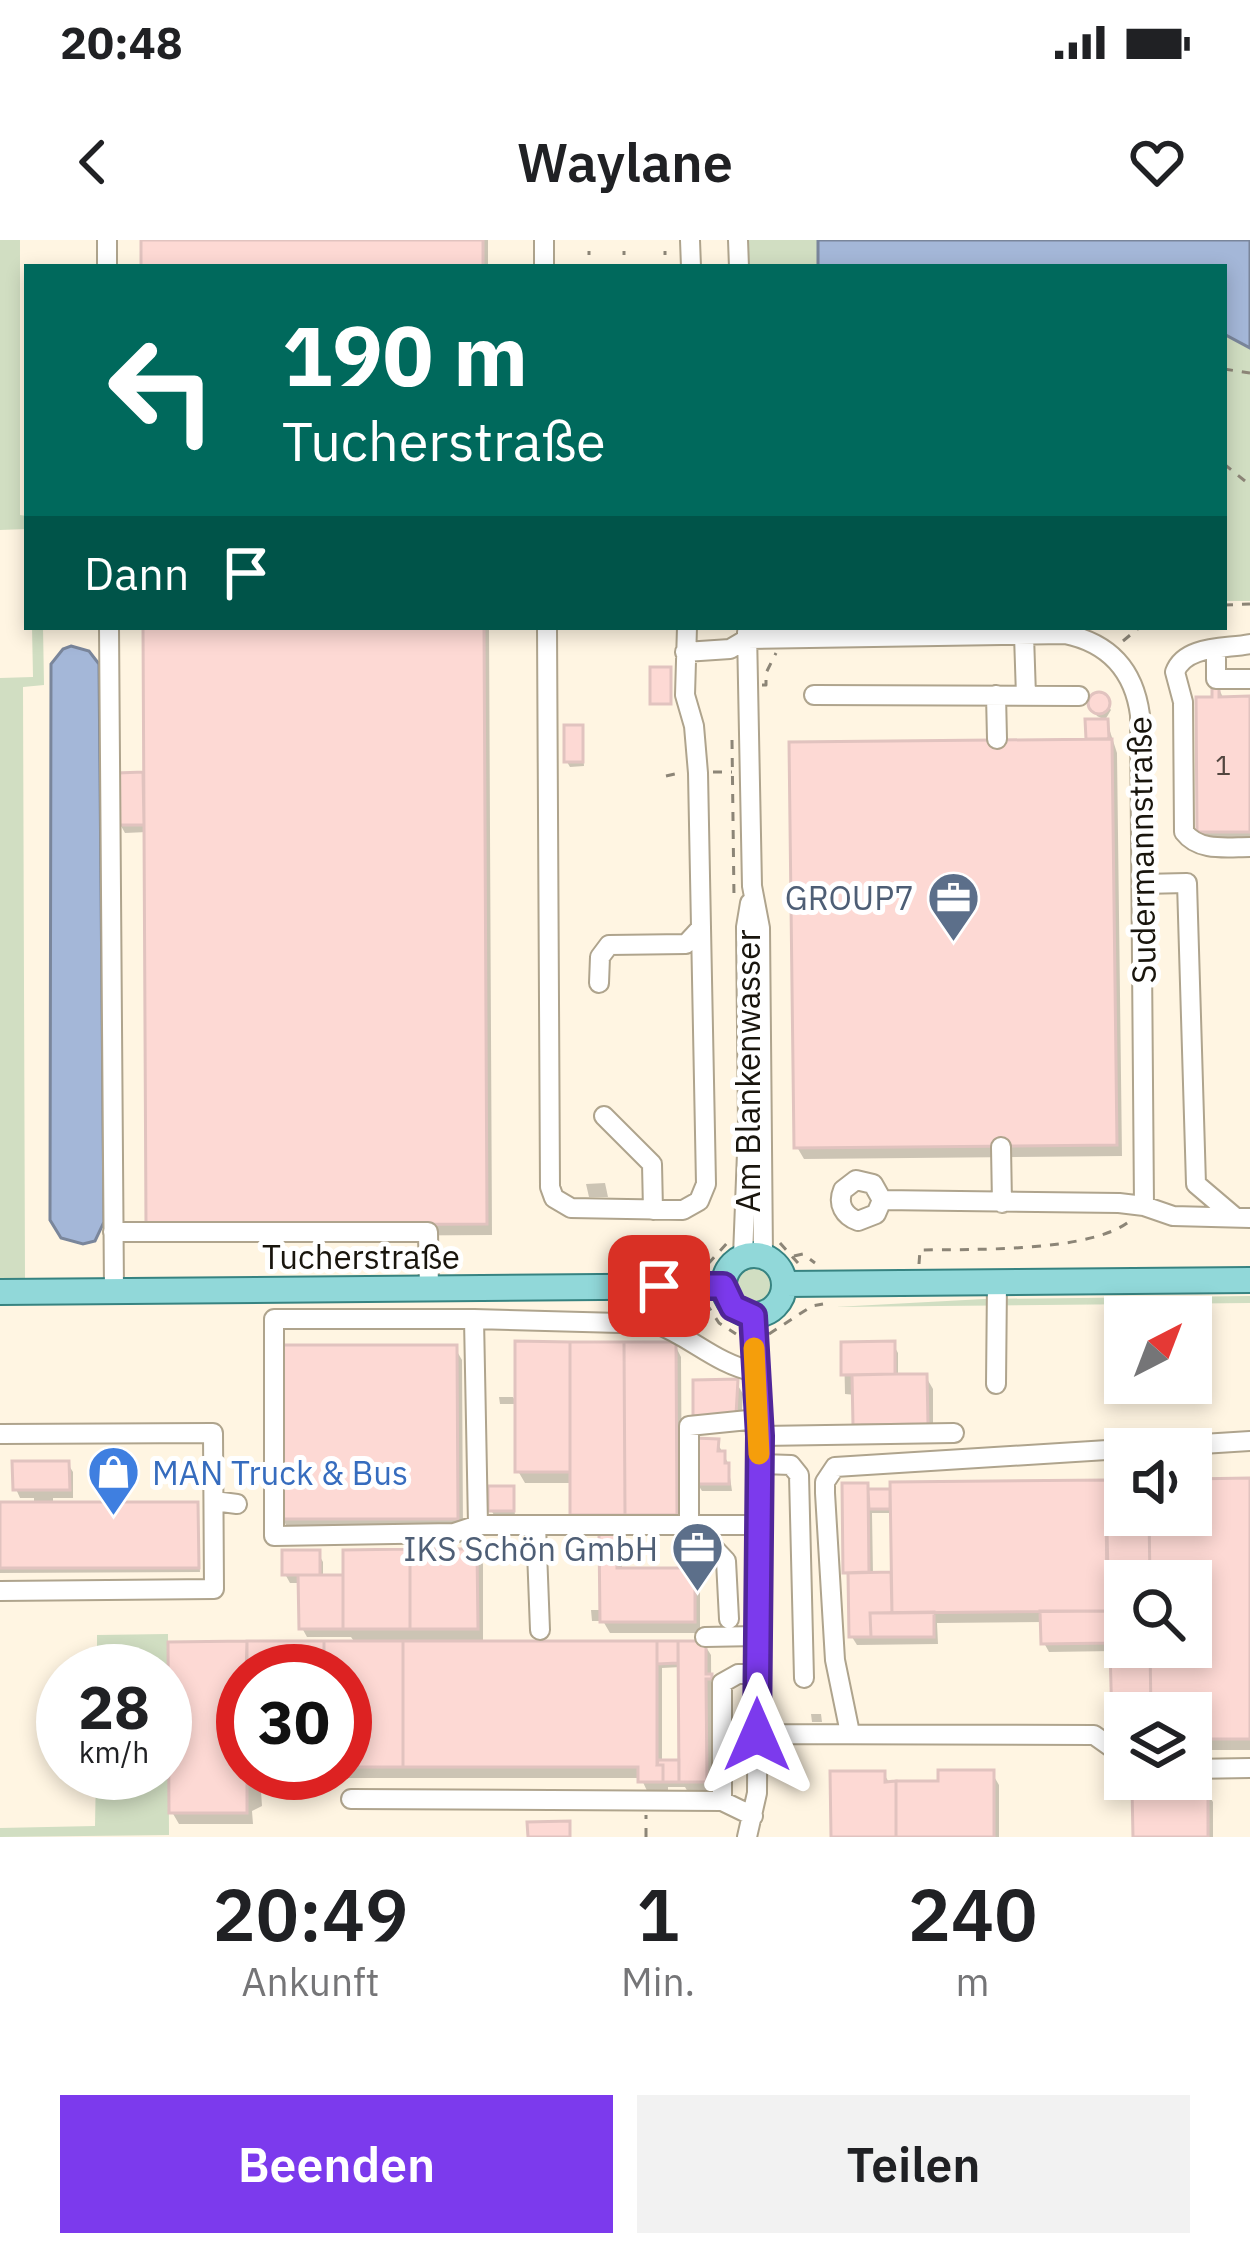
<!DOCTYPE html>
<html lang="de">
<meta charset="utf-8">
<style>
:root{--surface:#fff;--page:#f2f2f2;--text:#202124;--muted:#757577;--accent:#7c3aed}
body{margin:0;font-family:"IBM Plex Sans",sans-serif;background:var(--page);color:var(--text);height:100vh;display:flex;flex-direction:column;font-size:45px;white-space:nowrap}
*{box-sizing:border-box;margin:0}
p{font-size:39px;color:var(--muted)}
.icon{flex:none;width:66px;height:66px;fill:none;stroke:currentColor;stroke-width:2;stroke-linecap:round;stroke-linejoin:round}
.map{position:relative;height:1597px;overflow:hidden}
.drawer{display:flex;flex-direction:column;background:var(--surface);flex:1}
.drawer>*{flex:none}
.banner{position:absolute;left:24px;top:24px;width:1203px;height:366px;border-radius:0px;box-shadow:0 6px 18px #0003;background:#00695c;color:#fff;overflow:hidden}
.needle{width:78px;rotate:42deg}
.buttons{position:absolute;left:1104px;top:1056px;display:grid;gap:24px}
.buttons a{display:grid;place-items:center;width:108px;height:108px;border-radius:0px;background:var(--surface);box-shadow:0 6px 18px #0003;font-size:60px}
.speed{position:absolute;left:36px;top:1404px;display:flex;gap:24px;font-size:60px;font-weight:700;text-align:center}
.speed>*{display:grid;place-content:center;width:156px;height:156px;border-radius:50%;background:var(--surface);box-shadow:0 6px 18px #0003;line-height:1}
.speed small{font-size:30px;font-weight:400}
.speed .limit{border:18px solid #d22;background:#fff;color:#111}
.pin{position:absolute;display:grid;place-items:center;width:102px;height:102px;color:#fff;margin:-51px;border-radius:24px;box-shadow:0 6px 18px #0006}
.me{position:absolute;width:132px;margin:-66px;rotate:0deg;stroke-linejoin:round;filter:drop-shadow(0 0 9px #0008)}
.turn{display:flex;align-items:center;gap:42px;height:252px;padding:0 60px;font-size:54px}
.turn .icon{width:156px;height:156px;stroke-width:2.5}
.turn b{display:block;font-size:84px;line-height:102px}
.then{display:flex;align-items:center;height:114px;padding:0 60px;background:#0003;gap:24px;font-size:45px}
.eta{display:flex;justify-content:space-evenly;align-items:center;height:204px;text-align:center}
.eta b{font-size:72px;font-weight:600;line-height:84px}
.cta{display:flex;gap:24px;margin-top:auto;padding:24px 60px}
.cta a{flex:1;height:138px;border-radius:0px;background:var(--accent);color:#fff;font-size:48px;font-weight:600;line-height:138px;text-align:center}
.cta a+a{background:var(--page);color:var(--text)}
.status{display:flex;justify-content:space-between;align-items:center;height:84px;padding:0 60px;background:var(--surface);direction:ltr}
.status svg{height:33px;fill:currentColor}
header{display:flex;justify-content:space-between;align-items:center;height:156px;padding:0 60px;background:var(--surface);font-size:54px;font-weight:600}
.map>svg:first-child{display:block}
.green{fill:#d1dec2}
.water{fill:#a4b7d8;stroke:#7a869b;stroke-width:3}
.shadow{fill:#0003;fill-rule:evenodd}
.building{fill:#fdd9d4;stroke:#e1c3bf;stroke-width:3}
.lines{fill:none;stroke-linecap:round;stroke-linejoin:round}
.minor-casing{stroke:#afa48d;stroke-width:22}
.major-casing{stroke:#378381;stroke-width:28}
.path{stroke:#8c8577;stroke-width:3;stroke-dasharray:9 9;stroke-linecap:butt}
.minor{stroke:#fff;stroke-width:18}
.major{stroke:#91d8d9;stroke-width:24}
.route-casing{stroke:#51269a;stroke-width:30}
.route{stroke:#7c3aed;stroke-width:21}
.slow{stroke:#f59e0b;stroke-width:21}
.labels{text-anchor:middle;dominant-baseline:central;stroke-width:10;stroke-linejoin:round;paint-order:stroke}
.number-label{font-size:27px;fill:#52463f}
.street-label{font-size:33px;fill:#19150d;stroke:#fff}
.service-label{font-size:33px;fill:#4e5e75;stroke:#fff;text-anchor:end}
.shop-label{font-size:33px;fill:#366cbe;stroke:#fff;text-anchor:start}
</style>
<div class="status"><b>20:48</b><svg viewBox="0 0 49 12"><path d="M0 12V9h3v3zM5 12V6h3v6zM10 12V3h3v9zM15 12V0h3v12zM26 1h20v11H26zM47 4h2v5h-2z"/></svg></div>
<header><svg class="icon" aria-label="back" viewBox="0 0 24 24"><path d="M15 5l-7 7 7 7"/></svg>Waylane<svg class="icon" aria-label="heart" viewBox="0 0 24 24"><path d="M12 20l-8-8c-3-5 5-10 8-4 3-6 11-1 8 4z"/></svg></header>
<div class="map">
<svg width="1250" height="1597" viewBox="0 0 1250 1597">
<rect width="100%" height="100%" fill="#fff5e2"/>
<path class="green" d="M0 0H20V275L27 276V289L0 290Z
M746 0H818V27H746Z
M1224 94 1250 108V361H1224Z
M32 387H43L44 445 23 447 25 1038 0 1039V438L33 437Z
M731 1045a22 22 0 1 1 44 0a22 22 0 1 1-44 0Z
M1250 1056V1063L835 1067 984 1059Z
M168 1394 169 1595 0 1597V1588L95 1586 96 1533H165V1431H97V1395Z"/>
<path class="water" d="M818 0H1250V108L1224 94V27H818Z
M71 406 89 411 99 424 104 982 95 1001 83 1004 61 998 50 980 51 424 63 409Z"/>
<path class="shadow" d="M144 0H488V27H144Z
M146 387H489L492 995 155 997 147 592 125 593 120 584V536L146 535Z
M1217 444 1224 460 1250 459V603H1207L1200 591Z
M1099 455 1111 470 1105 480 1097 476 1091 463Z
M1107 482 1117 513 1122 916 804 919 797 907 1093 502 1089 498Z
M581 488 584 526 570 527 567 522Z
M605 943 608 957H589L586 944Z
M893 1104 898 1113V1137H926L933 1149V1195L863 1196 856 1184V1155L845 1154 844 1105Z
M675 1105 681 1117 682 1286H580L573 1274V1243H525L518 1231Z
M455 1108 462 1120 463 1290H289L282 1278Z
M736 1142 743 1154 741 1186 703 1187 696 1175Z
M499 1157H513L517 1164H500Z
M717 1202 728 1223 732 1251H702L697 1243Z
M68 1224 73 1232V1258H53V1265H196L200 1332 0 1333V1265H34V1258H20L16 1249Z
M1250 1241V1510H1191V1473H1125L1122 1495 1115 1484 1114 1411 1049 1412 1044 1403V1382L937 1383 938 1404 857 1405 852 1397 845 1246H867L871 1252H893L1104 1243 1111 1258H1125V1275H1191V1242ZM872 1273H893L894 1345 889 1335H873ZM1125 1341H1191V1407H1125Z
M512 1249 515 1275H494L491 1270Z
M615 1297 622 1309V1331H693L700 1343V1393H610L603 1381H592L591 1370H603Z
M476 1312 483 1324V1404H676L681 1414 704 1404 711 1415 712 1553 689 1554 685 1547H668V1553H648L641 1538H252V1546L261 1551 262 1566 252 1571 253 1584H179L172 1572 171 1405 356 1404 351 1397H307L302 1388 301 1343H290L285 1334 318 1313 323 1322V1338H341ZM681 1427 682 1530 662 1523V1428ZM243 1431H345V1533H243Z
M811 1474H821L822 1482H812Z
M992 1533 999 1545V1597H834L884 1534 890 1544H941Z
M1206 1550 1213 1562V1597H1136Z"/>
<path class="building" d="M141 0H483V27H141Z
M143 387H484L487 984 146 986Z
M650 427H671V464H650Z
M1212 441H1219V457L1250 456V592H1197L1196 457H1212Z
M1088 463a11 11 0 1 1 22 0a11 11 0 1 1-22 0Z
M1085 479H1108L1109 499H1086Z
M564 485H583V522H564Z
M1112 499 1117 905 794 908 789 502Z
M143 532 144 585H117V533Z
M515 1101 570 1102V1232H515Z
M895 1101V1134L841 1135V1102Z
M570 1102H624L625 1275H570Z
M624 1102H676L677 1275H625Z
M279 1105H457L458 1279H279Z
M895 1134H927L928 1184 853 1185 852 1135Z
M738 1139 736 1175 693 1176V1140Z
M694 1198 719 1199 718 1211H725V1223H729V1244H694Z
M12 1221H69L70 1250H13Z
M1250 1238V1499H1191V1473H1151L1150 1407H1191V1341H1150L1149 1275H1191V1239Z
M1106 1240 1107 1371 892 1373 890 1242Z
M842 1243H868L869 1332 843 1333Z
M488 1246H514V1271H488Z
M868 1249H890V1269H869Z
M1106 1255H1125V1275H1149L1150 1341H1125V1407H1150L1151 1473H1125V1484H1112Z
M0 1262H198L199 1328H0Z
M599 1294H617V1328H695V1382H600Z
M410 1309V1389H343V1310Z
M410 1309H477L478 1389H410Z
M282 1310H320V1335H282Z
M891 1332 892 1373H870L871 1397H849L848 1333Z
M298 1335H343V1389H299Z
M1040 1371H1111V1403L1041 1404Z
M934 1372V1397H871L870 1373Z
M247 1401 243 1533H247V1573H169L168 1402Z
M247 1401H324V1431H247Z
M324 1401H403V1527H345V1431H324Z
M403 1401H657V1525H663V1542H638V1527H403Z
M657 1401H678V1423L657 1424Z
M678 1401H706V1434H712V1439H706L707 1542H679Z
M658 1520H679V1542H663V1525H657Z
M938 1530H994V1597H896V1541H938Z
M830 1531H885V1542L896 1541V1597H831Z
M1208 1547V1597H1133L1132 1548Z
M570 1581V1597H528L527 1582Z"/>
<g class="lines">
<defs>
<path id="minor" d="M107 0V27
M544 0V27
M690 0 691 27
M738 0 739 27
M109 387 114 1051
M547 387 550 947 554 958 571 968 683 970 699 961 706 944 698 533 694 486 685 455 687 387
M747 392 752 646 760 688 763 1016
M1024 395 1026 456
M747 399 1065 394C1109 403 1134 430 1140 475L1144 966
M1250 404C1225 409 1185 405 1175 432L1183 462 1184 592C1199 612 1227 607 1250 607
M1216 410V439H1250
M685 412 730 409 747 399
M814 455 1079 456
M996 455 997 499
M1142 644 1187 643 1196 944 1236 978
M599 743 600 717 609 705 686 704 698 691
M604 876 652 924 653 970
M1001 907 1002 963
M882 960 873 944 856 940 843 950C837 964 844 976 858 981L876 974 882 960 1119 963 1144 966 1173 976 1250 978
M113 992H428L429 1049
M743 1016 748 887 746 687 750 663
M474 1079 657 1084C694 1099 715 1123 755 1132
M996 1144 997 1043
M0 1194 213 1193 214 1349 0 1351
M759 1196 954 1193
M759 1224 791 1225 799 1235 804 1438
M214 1261 237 1264
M478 1285 474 1079H274V1296L454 1293 478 1285H756
M536 1285 540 1390
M689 1285V1186L758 1179
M692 1285 726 1321 729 1379
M705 1397 757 1396
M850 1493 835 1420 825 1253V1242L835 1227 1250 1201
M757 1494 1094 1495 1125 1517
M1191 1529 1250 1528
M351 1559 722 1561 753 1576
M722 1561V1443L738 1434H757
M747 1597 757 1553 759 1196 753 1076"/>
<path id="major" d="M724 1045a30 30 0 1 1 60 0a30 30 0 1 1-60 0Z
M785 1044 1250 1040
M0 1052 723 1046"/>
</defs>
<use href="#minor" class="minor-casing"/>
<use href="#major" class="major-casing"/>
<path class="path" d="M589 15V11
M624 15V11
M665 15V11
M1224 129 1250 133
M1224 224 1250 245
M1224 365 1250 364
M1123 401 1140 387
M762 445H766V433L776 413
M732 500 734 658
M713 532H732
M666 536 679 533
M780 1003 798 1023
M794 1016 803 1014 815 1023
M708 1024 729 1001
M919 1024 920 1010C970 1009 1093 1013 1131 980
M706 1063 719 1083 736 1094
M769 1094 812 1066 823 1064
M646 1597V1575"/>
<use href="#minor" class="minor"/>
<use href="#major" class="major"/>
</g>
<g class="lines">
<defs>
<path id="route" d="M659 1046H723L733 1067 753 1076 760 1196 757 1495"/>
</defs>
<use href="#route" class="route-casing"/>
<use href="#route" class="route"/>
<path class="slow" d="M754 1108 759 1214"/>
</g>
<defs>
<symbol id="office-pin" viewBox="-11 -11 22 30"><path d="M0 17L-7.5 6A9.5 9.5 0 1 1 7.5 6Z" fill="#5c6f8a" stroke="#fff"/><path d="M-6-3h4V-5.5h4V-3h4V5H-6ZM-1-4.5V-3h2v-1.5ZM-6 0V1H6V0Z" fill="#fff"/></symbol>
<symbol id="shop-pin" viewBox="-11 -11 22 30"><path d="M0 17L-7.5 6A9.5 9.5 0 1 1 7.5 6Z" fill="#3f7fe0" stroke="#fff"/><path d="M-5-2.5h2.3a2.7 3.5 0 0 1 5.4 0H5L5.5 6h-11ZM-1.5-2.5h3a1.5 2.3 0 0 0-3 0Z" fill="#fff"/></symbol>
</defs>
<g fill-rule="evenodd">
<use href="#office-pin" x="924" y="628" width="59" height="81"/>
<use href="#shop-pin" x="84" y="1202" width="59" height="81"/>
<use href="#office-pin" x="668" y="1278" width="59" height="81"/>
</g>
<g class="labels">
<g class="number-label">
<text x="1223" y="524">1</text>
</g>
<g class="street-label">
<text transform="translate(1141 610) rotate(-91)">Sudermannstraße</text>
<text transform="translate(747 831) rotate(-90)">Am Blankenwasser</text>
<text x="361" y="1016">Tucherstraße</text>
</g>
<g class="service-label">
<text x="914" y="657">GROUP7</text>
<text x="658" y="1308">IKS Schön GmbH</text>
</g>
<g class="shop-label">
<text x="152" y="1232">MAN Truck &amp; Bus</text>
</g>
</g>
</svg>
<div class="buttons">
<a><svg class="needle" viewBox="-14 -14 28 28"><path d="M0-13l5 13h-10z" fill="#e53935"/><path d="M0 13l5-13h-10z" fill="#757577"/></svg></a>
<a><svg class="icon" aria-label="sound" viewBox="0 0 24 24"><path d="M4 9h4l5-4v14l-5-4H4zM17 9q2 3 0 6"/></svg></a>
<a><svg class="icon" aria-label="search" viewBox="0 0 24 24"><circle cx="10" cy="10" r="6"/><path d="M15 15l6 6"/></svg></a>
<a><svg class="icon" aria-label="layers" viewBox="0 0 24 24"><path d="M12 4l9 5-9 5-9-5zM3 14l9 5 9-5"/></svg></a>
</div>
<div class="speed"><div>28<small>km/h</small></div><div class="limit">30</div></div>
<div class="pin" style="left:659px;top:1046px;background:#d93025"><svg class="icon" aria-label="arrive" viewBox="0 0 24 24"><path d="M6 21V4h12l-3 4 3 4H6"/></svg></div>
<svg class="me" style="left:757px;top:1495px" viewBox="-20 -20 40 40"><path d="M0-17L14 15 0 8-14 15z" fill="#7c3aed" stroke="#fff" stroke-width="4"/></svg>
<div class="banner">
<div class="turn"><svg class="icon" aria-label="left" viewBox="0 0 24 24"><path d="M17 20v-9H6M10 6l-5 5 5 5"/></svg><div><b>190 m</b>Tucherstraße</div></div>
<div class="then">Dann<svg class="icon" aria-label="arrive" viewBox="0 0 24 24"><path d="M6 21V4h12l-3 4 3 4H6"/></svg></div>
</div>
</div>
<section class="drawer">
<div class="eta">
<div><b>20:49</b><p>Ankunft</p></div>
<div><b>1</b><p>Min.</p></div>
<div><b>240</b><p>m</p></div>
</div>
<div class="cta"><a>Beenden</a><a>Teilen</a></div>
</section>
